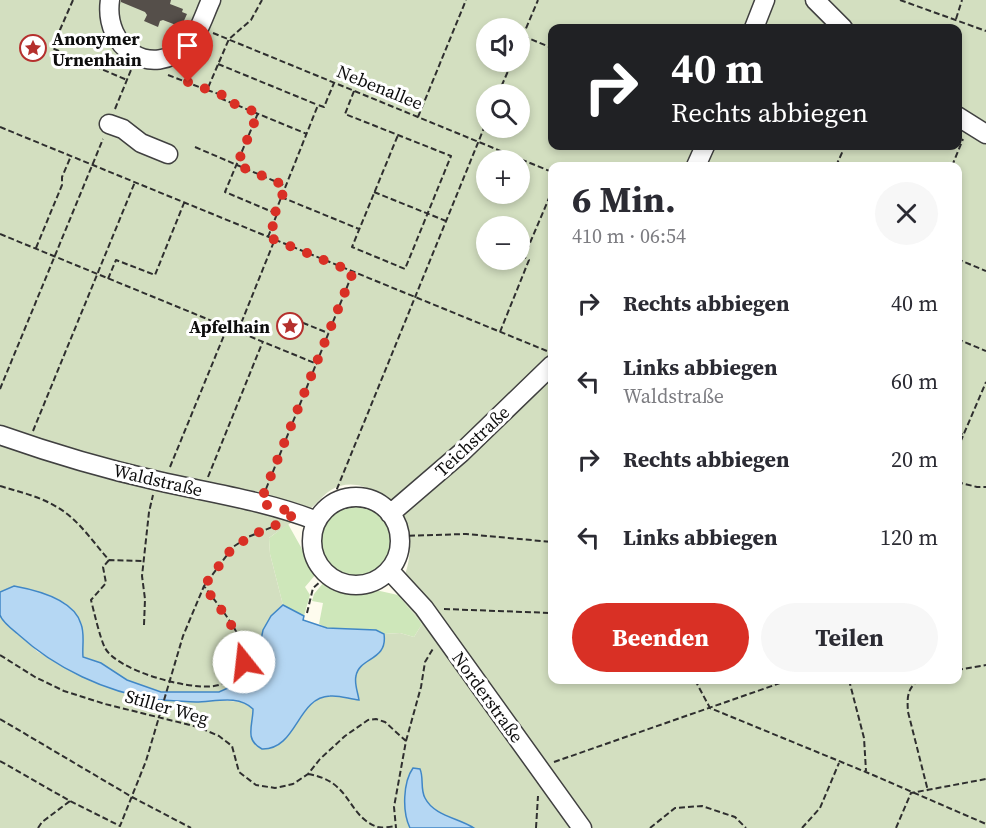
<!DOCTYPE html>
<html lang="de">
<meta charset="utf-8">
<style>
:root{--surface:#fff;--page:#f7f7f7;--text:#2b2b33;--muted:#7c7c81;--accent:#d93025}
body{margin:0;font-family:"Source Serif 4",serif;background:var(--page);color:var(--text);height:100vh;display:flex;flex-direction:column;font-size:22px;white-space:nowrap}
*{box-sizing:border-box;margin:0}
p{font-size:20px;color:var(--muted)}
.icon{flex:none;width:33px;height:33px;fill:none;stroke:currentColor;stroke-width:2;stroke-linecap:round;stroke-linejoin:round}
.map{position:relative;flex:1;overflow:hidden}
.sheet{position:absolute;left:548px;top:162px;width:414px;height:522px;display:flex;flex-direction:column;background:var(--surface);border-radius:12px;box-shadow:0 3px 9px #0003}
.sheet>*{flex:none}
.top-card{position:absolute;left:548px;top:24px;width:414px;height:126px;border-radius:12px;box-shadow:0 3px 9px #0003;background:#202124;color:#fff;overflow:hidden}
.tools{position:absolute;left:476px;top:18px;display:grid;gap:12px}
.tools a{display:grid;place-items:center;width:54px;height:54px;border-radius:50%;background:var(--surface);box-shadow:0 3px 9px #0003;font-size:30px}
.pin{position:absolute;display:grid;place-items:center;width:51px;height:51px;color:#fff;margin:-62px -26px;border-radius:50% 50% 50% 0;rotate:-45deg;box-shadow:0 0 6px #0007}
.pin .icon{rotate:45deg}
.me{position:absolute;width:66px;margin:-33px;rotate:344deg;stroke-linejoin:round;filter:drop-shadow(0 0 4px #0008)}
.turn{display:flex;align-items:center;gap:21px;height:126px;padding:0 24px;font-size:27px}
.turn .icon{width:78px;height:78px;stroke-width:2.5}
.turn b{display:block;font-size:42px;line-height:51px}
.round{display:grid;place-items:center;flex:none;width:63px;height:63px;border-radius:32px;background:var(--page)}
.summary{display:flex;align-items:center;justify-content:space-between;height:102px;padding:0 24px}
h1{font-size:36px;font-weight:700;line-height:45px}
.button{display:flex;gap:12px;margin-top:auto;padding:12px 24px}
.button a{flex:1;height:69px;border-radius:36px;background:var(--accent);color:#fff;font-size:24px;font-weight:700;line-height:69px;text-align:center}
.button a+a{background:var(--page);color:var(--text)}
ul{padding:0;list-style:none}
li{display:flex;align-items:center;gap:18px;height:78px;padding:0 24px}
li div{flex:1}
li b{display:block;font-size:22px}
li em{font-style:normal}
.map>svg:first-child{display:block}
.green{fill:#cee7ba}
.cemetery{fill:#d3dfc0;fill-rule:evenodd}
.water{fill:#b5d7f3;stroke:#4087c6;stroke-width:1.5}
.building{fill:#554f4a}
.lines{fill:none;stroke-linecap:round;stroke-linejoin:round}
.minor-casing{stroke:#404040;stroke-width:21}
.path{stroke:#2f2f2f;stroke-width:2;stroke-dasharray:6 3;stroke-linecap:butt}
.minor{stroke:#fff;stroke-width:18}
.route{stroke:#d93025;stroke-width:10;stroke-dasharray:0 18}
.labels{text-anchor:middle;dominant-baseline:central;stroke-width:6;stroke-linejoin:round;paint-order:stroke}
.poi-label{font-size:18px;font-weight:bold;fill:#0d0d0d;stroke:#fff;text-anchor:start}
.street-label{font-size:18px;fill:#0d0d0d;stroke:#fff}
</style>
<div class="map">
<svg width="986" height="828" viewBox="0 0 986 828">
<rect width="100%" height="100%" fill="#fefcee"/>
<path class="green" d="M321 541a35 35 0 1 1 70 0a35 35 0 1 1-70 0Z
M288 524 316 574 305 587 310 595 304 616 283 605 270 554 269 538Z
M324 582 345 592 380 591 398 595 422 624 414 637 400 633 384 634 376 630 327 628 319 624 323 603 312 601 314 594Z"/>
<path class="cemetery" d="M0 0H986V828H0V616L10 627 38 652 95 682 215 700 243 702 253 709 250 735 262 749C297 750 297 698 330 696 340 695 349 699 359 700 357 693 354 683 356 676 359 657 388 661 384 634L400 633 414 637 422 624 398 595C404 578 412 559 409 541 404 512 372 477 340 486 326 490 321 500 311 508 298 519 282 528 269 538L270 554 283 605 271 616 263 630 255 669 246 680 219 692H161L127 680 101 663 83 657C83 649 78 618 74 611 63 596 30 591 14 586L0 592ZM486 28H519V62H486ZM552 28H957V146H552ZM486 94H519V128H486ZM486 160H519V194H486ZM552 166H957V680H552ZM486 226H519V260H486Z"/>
<path class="water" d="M14 586C36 590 74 599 81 624 85 634 82 646 83 657L101 663 127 680 161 692H219L246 680 255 669 263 630 271 616 283 605 304 616 303 620 327 628 376 630 384 634C388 661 359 657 356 676 354 683 358 693 359 700 349 699 340 695 330 696 297 697 297 750 262 749 244 740 253 725 253 709 238 694 214 702 196 702 182 701 168 701 154 699 106 692 55 668 19 635 13 630 2 622 0 615 0 609 0 599 0 592Z
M413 768 420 769C424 778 420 789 425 798 434 816 459 818 474 828H410C402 812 403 782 413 768Z"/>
<path class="building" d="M121 0H171L170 4 183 9 182 12 187 14 182 25 177 23 176 25 163 20 160 21 158 27 144 21 147 15 145 12 121 2Z"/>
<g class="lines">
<defs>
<path id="minor" d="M110 0C103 48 152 80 187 45 199 34 204 15 211 0
M815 0 843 28
M754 28 765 0
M957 116 986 134
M109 124 123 129 141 143 168 154
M696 166 705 146
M0 435C51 453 105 469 158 481 211 493 266 501 317 521
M312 541a44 44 0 1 1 88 0a44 44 0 1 1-88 0Z
M390 514 461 453 552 365
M389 570 424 608 582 828"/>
</defs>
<use href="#minor" class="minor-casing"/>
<path class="path" d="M73 0 52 48 127 80
M900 0 986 31
M956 19 962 0
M213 33 552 172
M523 36 552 48
M519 45 538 0
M218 64 318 105
M168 75 207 90 229 39 251 20 262 0
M207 90 222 95V99L307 134
M354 91 345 114 451 156 405 269 352 247 398 135
M498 94 512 62
M115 109 131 70
M258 113 225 192 275 213
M418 117 466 0
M0 127 547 351
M195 147 286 186
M836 166 845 146
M952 166 963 139
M374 192 446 221
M281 197 359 229
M0 234 317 364
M268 237 277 214 275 213 318 105 324 107 334 83
M36 248 62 185V177L71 156
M957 259 986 271
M108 279 116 260 155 275 184 203
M286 316 328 333
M238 331 275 239
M500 332 529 260 524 257 552 191
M957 339 986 351
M0 389 103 139
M33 431 135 182
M957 432 964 435
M957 450 986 382
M170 467 227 328
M208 477 263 341
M957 482 977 487H986
M0 486C19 492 39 496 57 507 78 519 93 542 109 560L144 561
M266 489 353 272
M330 506 486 123
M400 536 466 534 552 542
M109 560 103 567 106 583 91 600C94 612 100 638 105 648 118 671 188 690 214 686 222 685 228 681 234 676 242 669 245 664 244 653 241 631 217 604 204 586
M444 609 552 613
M307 613 313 588 328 575
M144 625 145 599 142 576 149 512 153 495
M0 655 35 677 64 691 105 704 198 727 219 736 232 746 239 772 256 785 275 788 293 784 308 774 320 759 345 736 368 720 376 719 385 722 406 741 394 807 396 828
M957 670 986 665
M695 680 710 708 873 775 986 824
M849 680 864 738 866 771
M919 680C907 688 907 698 908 712L928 791
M0 719 132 797 191 828
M406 741 421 687 425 662 434 647
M0 761 70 801 120 826 146 761 183 636 204 586 233 547 248 537 277 525
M554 762 789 680
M308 774C352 781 346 815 377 827 382 828 390 827 395 826
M38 828 42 822 70 801
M536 828 538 796
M650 828 675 808 702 806 735 817 746 828
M802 828 820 808 839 763
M896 828 911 793 986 779"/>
<use href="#minor" class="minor"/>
</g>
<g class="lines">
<path class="route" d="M188 82 222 95V99L258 113 237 165 286 186 275 213 278 214 268 237 353 272 260 503 296 513 281 523 261 531 233 547 204 586C220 609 242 633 244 662"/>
</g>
<defs>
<symbol id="sight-ring" viewBox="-11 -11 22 22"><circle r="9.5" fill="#fff" stroke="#b5302d" stroke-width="1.5"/><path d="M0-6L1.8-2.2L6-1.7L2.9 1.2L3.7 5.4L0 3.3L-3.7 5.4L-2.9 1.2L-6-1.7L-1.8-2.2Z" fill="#b5302d"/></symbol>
</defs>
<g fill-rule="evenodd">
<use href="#sight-ring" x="18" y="33" width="30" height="30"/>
<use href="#sight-ring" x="275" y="311" width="30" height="30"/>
</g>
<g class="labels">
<g class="poi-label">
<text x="52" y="38">Anonymer<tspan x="52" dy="21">Urnenhain</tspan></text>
<text x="270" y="326" text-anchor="end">Apfelhain</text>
</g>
<g class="street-label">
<text transform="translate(380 87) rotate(22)">Nebenallee</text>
<text transform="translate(472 441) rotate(-43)">Teichstraße</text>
<text transform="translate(158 480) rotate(13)">Waldstraße</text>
<text transform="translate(488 697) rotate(54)">Norderstraße</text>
<text transform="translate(167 707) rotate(16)">Stiller Weg</text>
</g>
</g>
</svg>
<div class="tools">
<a><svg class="icon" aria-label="sound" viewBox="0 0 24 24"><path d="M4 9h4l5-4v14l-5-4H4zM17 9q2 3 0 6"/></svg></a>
<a><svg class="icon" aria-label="search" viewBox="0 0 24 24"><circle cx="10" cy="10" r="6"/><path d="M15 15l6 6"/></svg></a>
<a>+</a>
<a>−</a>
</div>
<div class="pin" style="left:188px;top:82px;background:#d93025"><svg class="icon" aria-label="arrive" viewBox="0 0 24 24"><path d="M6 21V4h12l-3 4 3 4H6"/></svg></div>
<svg class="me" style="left:244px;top:662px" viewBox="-20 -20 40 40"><circle r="19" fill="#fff"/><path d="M0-13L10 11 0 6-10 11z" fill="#d93025"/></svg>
<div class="top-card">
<div class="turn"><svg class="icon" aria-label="right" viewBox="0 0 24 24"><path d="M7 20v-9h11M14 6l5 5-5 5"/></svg><div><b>40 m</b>Rechts abbiegen</div></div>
</div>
<section class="sheet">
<div class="summary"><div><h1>6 Min.</h1><p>410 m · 06:54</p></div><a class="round"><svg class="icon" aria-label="close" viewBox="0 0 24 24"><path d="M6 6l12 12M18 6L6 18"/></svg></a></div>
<ul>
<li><svg class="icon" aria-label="right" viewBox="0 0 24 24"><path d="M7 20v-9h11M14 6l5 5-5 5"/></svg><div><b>Rechts abbiegen</b></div><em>40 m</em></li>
<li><svg class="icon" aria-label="left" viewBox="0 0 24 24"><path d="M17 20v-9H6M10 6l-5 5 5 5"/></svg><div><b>Links abbiegen</b><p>Waldstraße</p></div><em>60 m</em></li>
<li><svg class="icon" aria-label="right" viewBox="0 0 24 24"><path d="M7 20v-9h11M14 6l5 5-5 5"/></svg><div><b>Rechts abbiegen</b></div><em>20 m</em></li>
<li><svg class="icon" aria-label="left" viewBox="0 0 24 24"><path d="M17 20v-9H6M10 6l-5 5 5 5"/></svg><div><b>Links abbiegen</b></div><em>120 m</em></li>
</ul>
<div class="button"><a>Beenden</a><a>Teilen</a></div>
</section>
</div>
